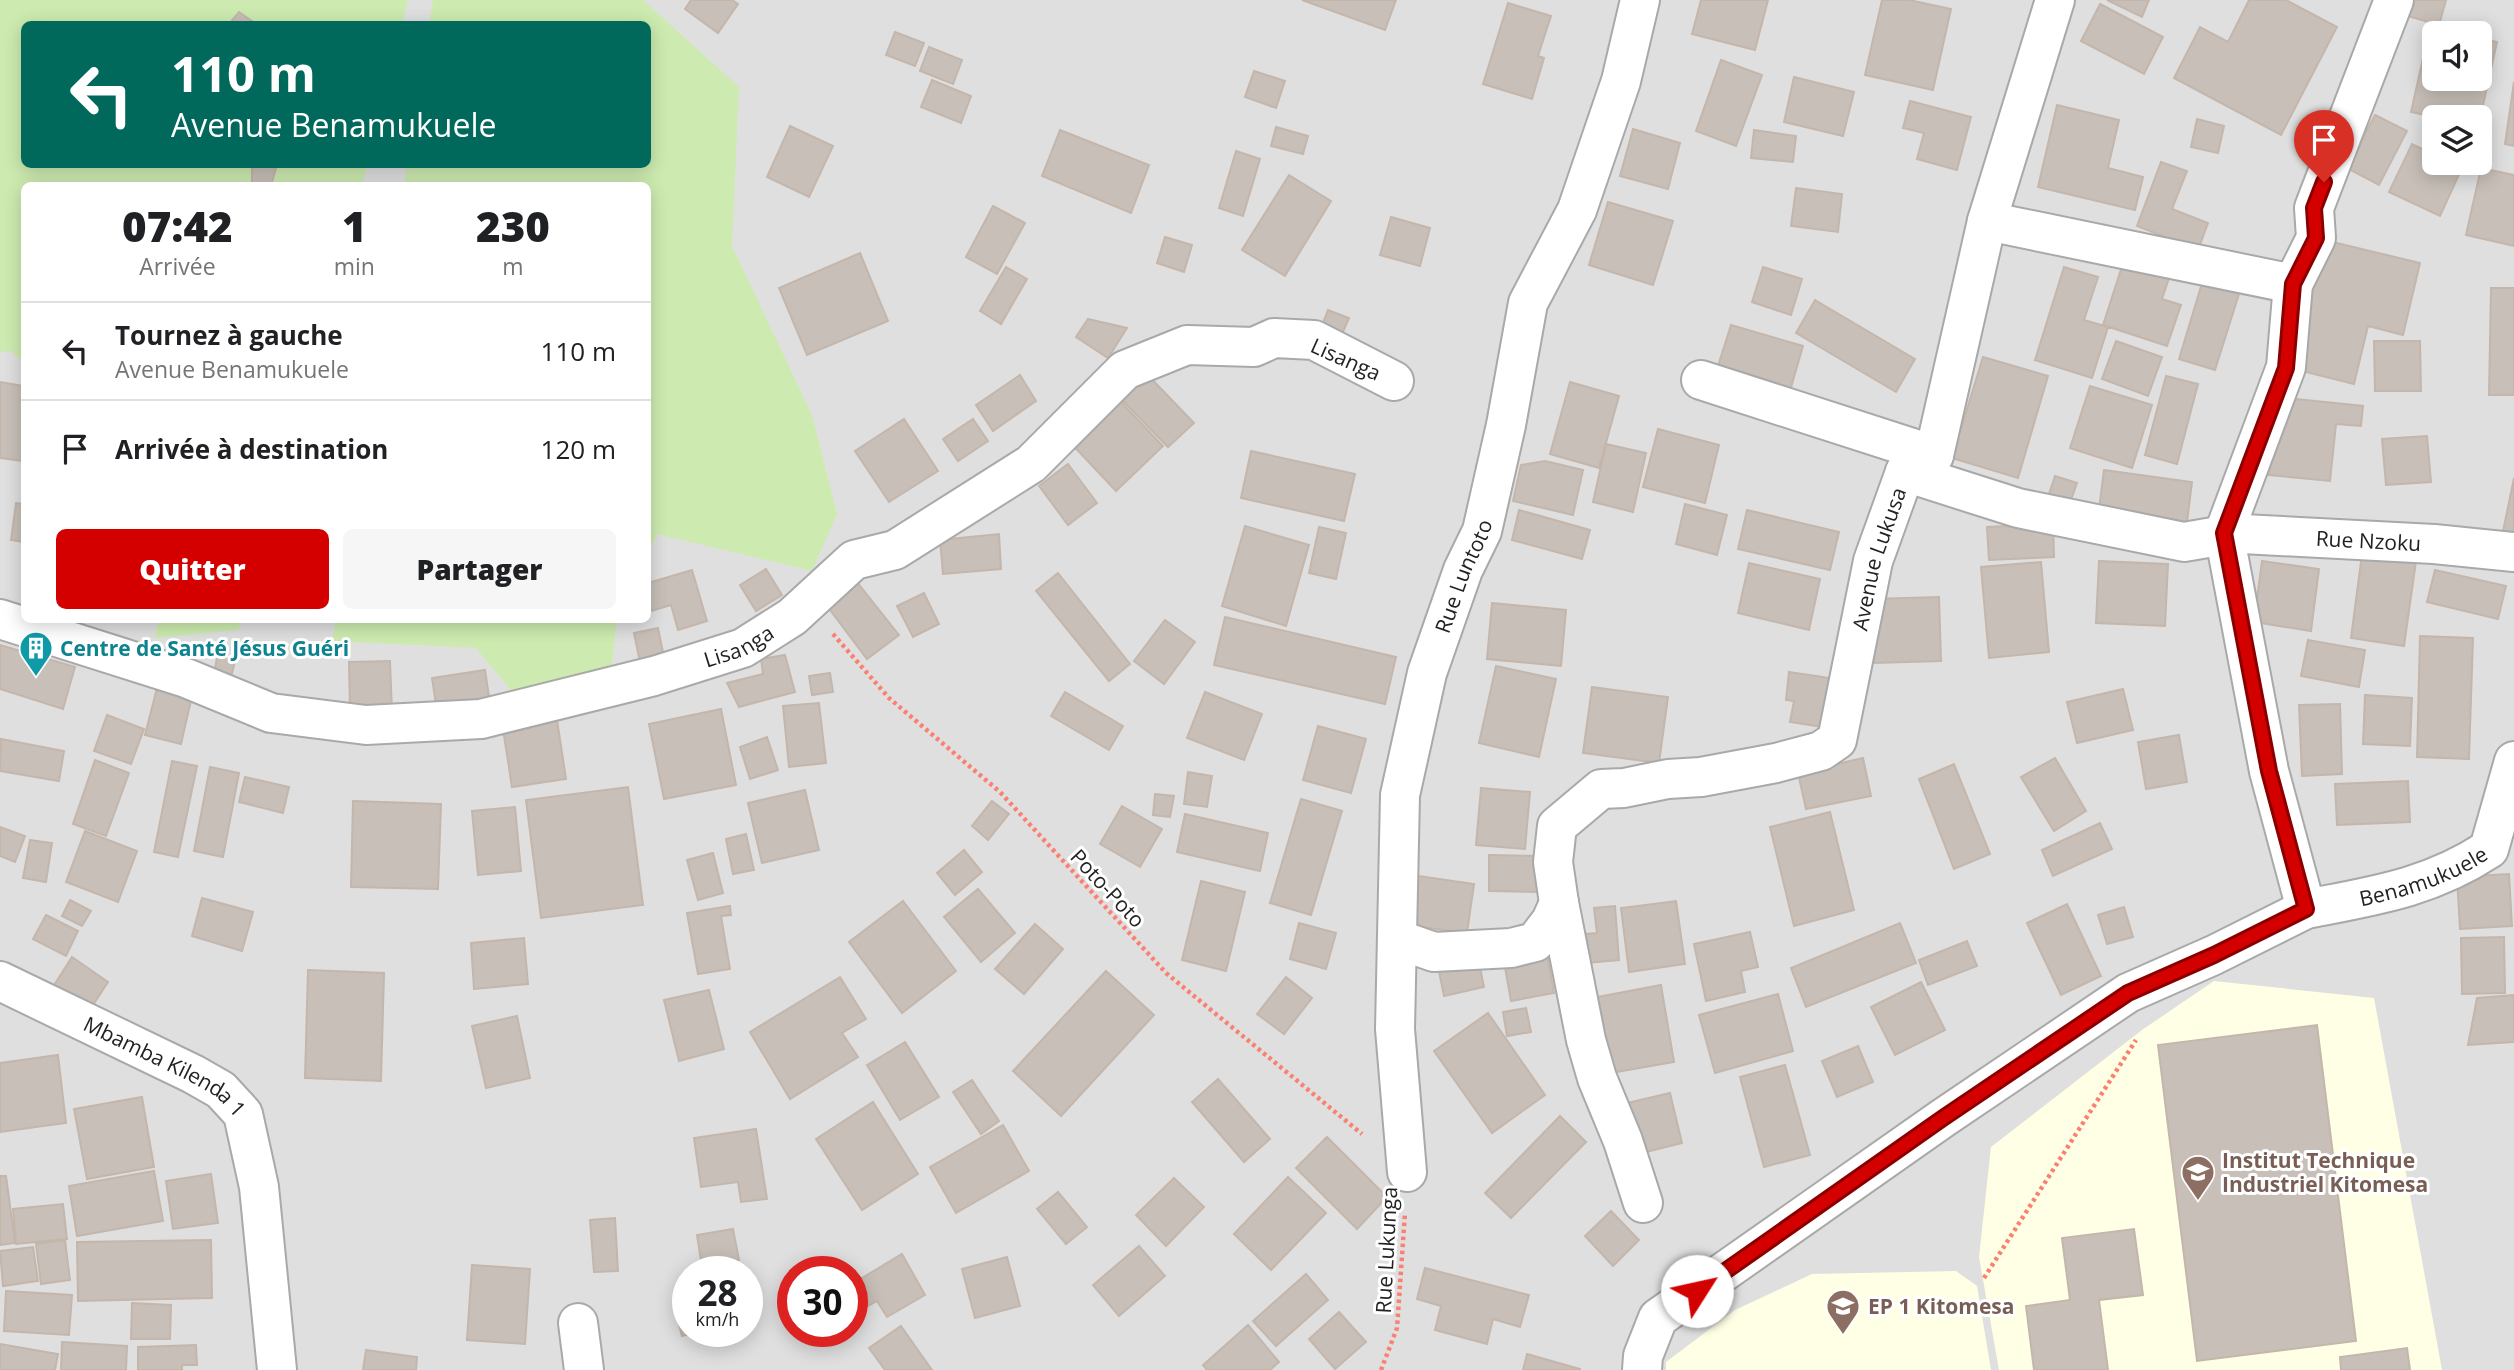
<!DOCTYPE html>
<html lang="fr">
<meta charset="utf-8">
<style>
:root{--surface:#fff;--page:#f6f6f6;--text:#202124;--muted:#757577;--line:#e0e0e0;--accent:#d40000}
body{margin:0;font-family:"Open Sans",sans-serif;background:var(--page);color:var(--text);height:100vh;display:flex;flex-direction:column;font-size:26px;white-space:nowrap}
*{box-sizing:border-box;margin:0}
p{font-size:23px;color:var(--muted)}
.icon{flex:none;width:38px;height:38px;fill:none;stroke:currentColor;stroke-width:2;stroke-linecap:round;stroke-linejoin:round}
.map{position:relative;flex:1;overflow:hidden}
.side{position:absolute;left:21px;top:182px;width:630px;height:441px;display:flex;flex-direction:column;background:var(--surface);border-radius:10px;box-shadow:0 4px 18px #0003}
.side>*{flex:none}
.hud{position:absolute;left:21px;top:21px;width:630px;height:147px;border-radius:10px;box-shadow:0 4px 18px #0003;background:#00695c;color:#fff;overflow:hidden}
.tools{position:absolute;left:2422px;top:21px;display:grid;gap:14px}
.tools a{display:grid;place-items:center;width:70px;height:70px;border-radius:10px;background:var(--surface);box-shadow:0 4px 18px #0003;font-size:35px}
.speed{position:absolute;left:672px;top:1256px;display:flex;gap:14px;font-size:35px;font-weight:700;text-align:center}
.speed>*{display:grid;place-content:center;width:91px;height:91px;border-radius:50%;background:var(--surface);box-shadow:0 4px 18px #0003;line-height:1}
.speed small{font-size:18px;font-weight:400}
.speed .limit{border:10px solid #d22;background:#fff;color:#111}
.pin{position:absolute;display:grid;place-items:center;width:60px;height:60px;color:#fff;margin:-72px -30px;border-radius:50% 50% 50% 0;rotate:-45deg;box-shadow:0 0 7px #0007}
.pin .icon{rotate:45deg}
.me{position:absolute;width:77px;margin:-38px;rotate:55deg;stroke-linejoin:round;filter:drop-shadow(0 0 5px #0008)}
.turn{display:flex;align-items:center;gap:24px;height:147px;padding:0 35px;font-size:32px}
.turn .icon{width:91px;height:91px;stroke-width:2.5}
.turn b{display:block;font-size:49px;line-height:60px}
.eta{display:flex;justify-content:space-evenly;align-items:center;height:119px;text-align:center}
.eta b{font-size:42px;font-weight:800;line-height:49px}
.cta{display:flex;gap:14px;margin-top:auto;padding:14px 35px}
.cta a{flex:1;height:80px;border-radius:10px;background:var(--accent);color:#fff;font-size:28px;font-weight:800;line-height:80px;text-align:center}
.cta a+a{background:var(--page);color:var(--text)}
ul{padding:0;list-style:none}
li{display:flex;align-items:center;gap:21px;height:98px;padding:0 35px;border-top:2px solid var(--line)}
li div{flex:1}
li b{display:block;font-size:26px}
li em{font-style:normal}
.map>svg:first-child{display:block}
.residential{fill:#e0dfdf;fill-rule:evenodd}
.education{fill:#ffffe5}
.grass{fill:#cdebb0}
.building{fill:#c7bfb8;stroke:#c4b6ab;stroke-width:2}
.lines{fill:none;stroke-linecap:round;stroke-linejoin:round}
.minor-casing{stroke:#a9a9a9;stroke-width:42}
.path{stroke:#fa8072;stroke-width:4.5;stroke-dasharray:3.5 3.5;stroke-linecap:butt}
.minor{stroke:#fff;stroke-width:38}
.route-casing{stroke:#8a0000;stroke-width:18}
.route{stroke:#d40000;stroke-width:12}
.labels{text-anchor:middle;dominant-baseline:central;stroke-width:6;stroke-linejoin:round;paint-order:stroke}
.street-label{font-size:21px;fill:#222;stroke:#fff}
.culture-label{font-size:21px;font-weight:bold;fill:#0d838f;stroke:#fff;text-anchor:start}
.education-label{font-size:21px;font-weight:bold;fill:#785e54;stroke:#fff;text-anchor:start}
</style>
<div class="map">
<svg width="2514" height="1370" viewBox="0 0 2514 1370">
<rect width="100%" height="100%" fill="#f2efe9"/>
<path class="residential" d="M0 0H2514V1370H0ZM24 24H648V164H24ZM2434 33H2480V79H2434ZM2434 117H2480V163H2434ZM24 186H648V620H24ZM688 1272H747V1332H688ZM793 1272H852V1332H793Z"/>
<path class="education" d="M2214 981 2374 998 2442 1370H1999L1979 1257 1991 1147 2142 1030Z
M1956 1271 1977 1286 1991 1370H1666V1362L1735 1310 1812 1274Z"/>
<path class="grass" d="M0 0H408L402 24H24V164L367 165 362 185 24 186V364L11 351 0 352Z
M433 0H643L739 87 732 246 812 415 837 514 812 571 657 534 648 554V186L404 185 407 165 648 164V24H429Z
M158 620H242L238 630 155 638Z
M336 620H617L609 687 513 693 476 648 332 641Z"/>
<path class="building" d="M691 0H732L738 4 718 33 685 9Z
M1302 0H1396L1385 30Z
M1701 0H1768L1755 50 1692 34Z
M1882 0H1909L1951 9 1933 90 1865 75Z
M2107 0H2149L2142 17Z
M2249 0H2286L2337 27 2281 135 2174 78 2200 27 2228 42Z
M2405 0H2446L2439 25 2401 14Z
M1508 3 1551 16 1538 56 1544 58 1532 99 1483 84Z
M2100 4 2163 37 2144 74 2081 41Z
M239 12 256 24H229Z
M2430 27 2458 33H2434V79H2480V38L2497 42 2480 119 2434 117 2411 112Z
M895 32 924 43 915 66 886 55Z
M929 47 962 60 953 84 920 71Z
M1721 60 1762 75 1736 146 1696 131Z
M1254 71 1285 81 1276 108 1245 97Z
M1794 77 1854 92 1843 136 1784 122Z
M932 80 971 96 961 123 921 107Z
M2514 82V146L2505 144Z
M1910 101 1971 117 1957 170 1917 159 1924 133 1903 128Z
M2057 105 2119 120 2108 168 2143 177 2135 210 2038 187Z
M2375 115 2407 131 2379 185 2347 168Z
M2197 119 2224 126 2218 153 2191 147Z
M790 126 833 146 809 197 767 177Z
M1276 127 1308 136 1303 154 1271 146Z
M1633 129 1680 143 1668 189 1620 176Z
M1060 130 1149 165 1131 213 1042 176Z
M1754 130 1796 136 1793 162 1751 158Z
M2412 144 2434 155V163H2451L2462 168 2440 216 2389 192Z
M1236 151 1260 159 1243 216 1219 208Z
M2161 162 2187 171 2172 209 2208 223 2198 250 2137 226Z
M252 164 276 168 271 186H252Z
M2481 168 2514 175V246L2466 235Z
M1289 175 1331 201 1285 276 1242 250Z
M1796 188 1842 194 1838 232 1791 226Z
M1608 202 1673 221 1653 285 1589 265Z
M993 206 1025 223 997 274 966 257Z
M1391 217 1430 228 1420 266 1380 255Z
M1165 237 1192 245 1184 272 1157 263Z
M2316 238 2420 263 2403 335 2368 326 2354 384 2286 367Z
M860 253 888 321 807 355 779 288Z
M2125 257 2171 272 2162 299 2181 305 2167 346 2103 325Z
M1006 267 1027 279 1001 324 980 311Z
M1763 267 1802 279 1791 315 1752 302Z
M2064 267 2098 277 2084 320 2108 327 2092 378 2035 360Z
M2202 283 2239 294 2215 370 2179 359Z
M2491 288H2514V395H2489Z
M1815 300 1915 359 1896 392 1796 333Z
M1328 310 1349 318 1339 341 1319 333Z
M1088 319 1127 328 1108 358 1076 337Z
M1731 325 1803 346 1790 391 1717 369Z
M2116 341 2162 357 2148 396 2102 379Z
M2374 341H2420L2421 391H2375Z
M1983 357 2048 376 2018 478 1952 458Z
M1140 367 1194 423 1168 447 1115 393Z
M1020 375 1036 401 993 431 976 405Z
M2166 376 2198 384 2177 464 2145 455Z
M0 382 24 386 23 461 0 458Z
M1570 382 1619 396 1599 468 1550 454Z
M2090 386 2152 405 2132 468 2070 448Z
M1113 394 1163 446 1116 491 1066 438Z
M2276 397 2363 406 2361 426 2336 424 2330 481 2269 475Z
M904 419 938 471 889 502 855 451Z
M973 419 988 441 958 461 943 439Z
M1658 429 1719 445 1705 503 1643 487Z
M2427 436 2431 482 2386 485 2382 439Z
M1606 444 1646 453 1633 512 1593 502Z
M1251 451 1355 474 1344 521 1241 498Z
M1545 461 1583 470 1573 515 1513 501 1521 465Z
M1068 464 1097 503 1068 525 1039 486Z
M2104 470 2192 482 2186 530 2098 517Z
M2055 476 2077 483 2066 514 2045 506Z
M2514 478V549L2500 546Z
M16 503 24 504V542L11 540Z
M1685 504 1727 515 1717 555 1676 544Z
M1519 510 1590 530 1582 559 1512 540Z
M1747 510 1839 532 1830 570 1738 549Z
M2053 524 2054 557 1989 560 1987 527Z
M1245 526 1309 545 1286 626 1222 606Z
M1319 527 1346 533 1336 579 1309 573Z
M999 534 1001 569 943 574 940 540Z
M2362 554 2416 561 2404 646 2351 638Z
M2099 561 2168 564 2165 626 2096 623Z
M2262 561 2319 569 2311 631 2254 622Z
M2041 562 2049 652 1989 658 1981 567Z
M1749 563 1820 579 1809 630 1738 613Z
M766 569 782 595 756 611 740 585Z
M692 570 707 621 678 630 671 605 648 612V583Z
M2435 570 2506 586 2498 619 2427 602Z
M1058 573 1130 664 1109 681 1036 591Z
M857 582 899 635 867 659 827 606Z
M924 593 939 624 913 637 897 606Z
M1939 597 1941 661 1874 663 1871 599Z
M1492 603 1566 610 1561 666 1487 659Z
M1225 617 1396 657 1385 704 1214 665Z
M1165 620 1195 642 1164 684 1134 661Z
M658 628 664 657 640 662 634 633Z
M2420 636 2473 638 2469 759 2417 757Z
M2308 640 2365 650 2359 687 2301 676Z
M0 645 75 667 63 709 0 689Z
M218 653 236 658 231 677 214 673Z
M785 655 795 692 739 707 727 683 763 674 761 659Z
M390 661 392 711H350L349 662Z
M1496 666 1556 679 1539 757 1479 743Z
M485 670 490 703 437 711 432 678Z
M1789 672 1830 678 1823 727 1790 722 1794 701 1786 700Z
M830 673 833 692 812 695 809 676Z
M158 684 193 692 181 744 145 735Z
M1592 687 1668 697 1659 763 1583 753Z
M2123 689 2133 730 2077 743 2067 702Z
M1065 692 1123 726 1109 750 1051 716Z
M1205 692 1262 714 1244 760 1187 738Z
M2365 695 2412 698 2410 746 2363 744Z
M819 703 826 763 789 767 783 706Z
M2340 704 2342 774 2302 776 2299 705Z
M721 709 736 785 664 799 649 724Z
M107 715 144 729 131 764 94 751Z
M557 720 566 779 512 787 503 729Z
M1318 726 1366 739 1351 793 1303 780Z
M2179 735 2187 782 2146 789 2138 742Z
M767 737 778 770 750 779 740 747Z
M1 739 64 751 59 781 0 771Z
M1863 758 1871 796 1806 809 1798 773Z
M2055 758 2086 811 2054 831 2021 777Z
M95 760 129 773 106 836 73 824Z
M172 761 197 766 178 857 154 852Z
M1954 764 1990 854 1954 869 1919 779Z
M210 767 239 773 223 857 194 851Z
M1188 772 1212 776 1207 807 1184 804Z
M245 777 289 787 283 813 239 802Z
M2408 781 2410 822 2337 825 2335 784Z
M628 787 643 905 541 918 526 800Z
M1481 788 1530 792 1525 849 1476 845Z
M805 790 819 850 762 863 748 803Z
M1155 794 1174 796 1170 817 1153 815Z
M1301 799 1342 811 1311 915 1270 903Z
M353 801 441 804 438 889 351 887Z
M992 801 1009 814 988 840 972 826Z
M1122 806 1162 829 1140 867 1100 844Z
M515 807 521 871 478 875 472 811Z
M1830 812 1854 910 1794 926 1770 827Z
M1185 814 1268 833 1260 871 1177 852Z
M2100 823 2112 849 2053 876 2042 850Z
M0 827 25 836 15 862 0 856Z
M85 831 137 851 118 902 66 882Z
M746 834 754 870 733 874 726 839Z
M30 840 52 843 46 882 23 878Z
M964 850 982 872 955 895 937 873Z
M713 853 723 893 698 900 687 860Z
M1489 855 1543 856V892L1489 891Z
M1398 873 1474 884 1467 933 1406 925Z
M2509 874 2512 926 2460 929 2457 877Z
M1201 881 1245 892 1226 971 1182 960Z
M978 889 1015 933 981 962 944 917Z
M202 898 253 912 242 951 192 936Z
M70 900 91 911 82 926 62 916Z
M903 901 956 971 902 1013 849 942Z
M1676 901 1685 964 1629 972 1621 908Z
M2067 904 2101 976 2061 995 2027 923Z
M730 906 731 915 721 916 730 969 698 974 687 913Z
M1615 906 1619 960 1575 964 1573 935 1597 933 1594 908Z
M2124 907 2133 937 2107 944 2098 915Z
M46 915 78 931 66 956 33 939Z
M1299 923 1336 933 1326 969 1290 959Z
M1900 923 1916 963 1806 1007 1791 968Z
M1035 924 1063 949 1024 994 995 969Z
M1750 932 1758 967 1741 971 1745 992 1706 1001 1694 944Z
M2504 937 2505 993 2462 994 2461 938Z
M524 938 528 984 474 989 471 943Z
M1967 941 1977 966 1928 985 1919 960Z
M1546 948 1554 993 1511 1001 1503 956Z
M72 957 108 982 87 1014 51 990Z
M1478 958 1484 987 1444 996 1438 967Z
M308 970 384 973 381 1081 305 1078Z
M1106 971 1154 1015 1061 1116 1013 1071Z
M840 977 866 1019 842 1033 858 1057 790 1099 750 1032Z
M1286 977 1312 998 1284 1034 1257 1014Z
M1921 982 1945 1030 1895 1055 1871 1007Z
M1661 985 1674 1062 1605 1074 1592 998Z
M709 990 724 1049 679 1061 664 1000Z
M1778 994 1793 1051 1715 1073 1699 1015Z
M2514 995V1042L2468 1045 2477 998Z
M1526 1008 1531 1032 1507 1036 1503 1012Z
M1488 1013 1545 1095 1492 1133 1434 1051Z
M517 1016 530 1078 486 1088 472 1026Z
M2317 1025 2356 1341 2197 1361 2158 1045Z
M905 1042 939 1097 900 1120 867 1065Z
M1858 1046 1873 1082 1837 1097 1822 1061Z
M58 1055 66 1123 0 1132V1063Z
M1785 1065 1810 1155 1764 1167 1740 1077Z
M1218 1079 1270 1139 1244 1162 1192 1102Z
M972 1080 999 1121 981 1134 953 1092Z
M1670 1093 1682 1143 1634 1155 1623 1104Z
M142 1097 154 1167 87 1179 74 1109Z
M873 1102 918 1174 862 1210 816 1139Z
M1560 1116 1586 1142 1511 1218 1485 1193Z
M1003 1125 1029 1171 956 1213 930 1167Z
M756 1129 767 1199 741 1202 738 1182 701 1187 694 1138Z
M1327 1137 1387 1197 1357 1229 1296 1168Z
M154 1171 163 1221 77 1236 69 1186Z
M211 1174 218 1223 173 1229 166 1181Z
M0 1176H6L15 1243 0 1245Z
M1288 1177 1326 1213 1271 1270 1234 1234Z
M1174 1178 1204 1207 1166 1246 1136 1215Z
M1058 1192 1087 1227 1066 1244 1037 1209Z
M63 1204 67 1239 16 1244 13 1209Z
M1611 1211 1639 1240 1613 1266 1585 1236Z
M615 1218 618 1271 594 1272 590 1220Z
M733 1229 739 1260 702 1267 697 1235Z
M2134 1229 2143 1295 2099 1300 2108 1370H2034L2026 1306 2070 1300 2062 1238Z
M65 1240 70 1280 41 1284 36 1244Z
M211 1240 212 1298 78 1301 77 1242Z
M1139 1246 1165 1276 1119 1316 1093 1285Z
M33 1247 38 1281 3 1286 0 1251Z
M902 1254 925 1295 887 1317 877 1301 852 1315V1284Z
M1007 1257 1020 1306 975 1318 962 1269Z
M472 1265 530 1269 525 1344 467 1340Z
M1425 1268 1529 1295 1520 1327 1493 1319 1487 1344 1435 1330 1441 1306 1417 1299Z
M1306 1274 1328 1300 1276 1346 1253 1321Z
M750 1284 758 1315 747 1318V1285Z
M6 1291 72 1295 69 1335 4 1331Z
M688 1301V1332H698L682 1336 674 1305Z
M132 1303 171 1305 170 1339H131Z
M1339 1312 1366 1342 1335 1369 1309 1339Z
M1248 1325 1279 1362 1270 1370H1207L1203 1365Z
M901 1326 932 1370H885L869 1348Z
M62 1342 127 1346 126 1370H61Z
M0 1344 58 1354 55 1370H0Z
M196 1345 197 1365H182V1370H138V1347Z
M2407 1348 2410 1370H2341L2340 1357Z
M366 1350 417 1357 416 1370H363Z
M1527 1354 1580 1369V1370H1523Z"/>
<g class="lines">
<defs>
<g id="minor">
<path d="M1987 221 2293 284"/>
<path d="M1701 380 1934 455"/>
<path id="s1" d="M1905 472 2018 508 2184 542 2219 536 2224 533 2434 544 2514 552"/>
<path id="s2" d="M0 619 186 678 271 713 366 725 481 719 654 676 743 648 792 617 854 560 895 550 1031 464 1125 370 1187 345 1254 347 1274 338 1314 340 1394 381"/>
<path id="s3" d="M2306 909C2373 896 2430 888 2489 849L2514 761"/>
<path d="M1397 939 1434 952 1511 948 1535 942 1551 921 1559 903"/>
<path id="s4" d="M0 981 193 1074 221 1090 243 1114 259 1187 277 1370"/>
<path id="s5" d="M1407 1172 1395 1029 1400 795 1427 673 1463 570 1482 531 1506 425 1528 303 1577 210 1621 81 1640 0"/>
<path id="s6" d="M1643 1203 1623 1141 1597 1078 1586 1040 1559 903 1553 862 1557 826 1601 789 1624 788 1668 779 1701 777 1776 763 1821 751 1837 740 1873 561 1905 472 1934 455 1987 221 2055 0"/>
<path d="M578 1323 584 1370"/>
<path d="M1642 1370 1643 1356 1658 1318 1943 1118 2128 993 2214 955 2306 909 2269 771 2224 533 2286 367 2293 284 2316 238 2314 208 2394 0"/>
</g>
</defs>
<use href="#minor" class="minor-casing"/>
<path class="path" d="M833 634 889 698 1000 792 1166 973 1362 1134
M1984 1278 2136 1040
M1381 1370 1397 1328 1405 1213"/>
<use href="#minor" class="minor"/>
</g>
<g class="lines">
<defs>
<path id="route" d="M1697 1291 1943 1118 2128 993 2214 955 2306 909 2269 771 2224 533 2286 368 2293 284 2316 238 2314 208 2324 182"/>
</defs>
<use href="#route" class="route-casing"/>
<use href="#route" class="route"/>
</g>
<defs>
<symbol id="building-pin" viewBox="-11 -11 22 30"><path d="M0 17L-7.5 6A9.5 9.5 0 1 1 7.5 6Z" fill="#0f9aa8" stroke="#fff"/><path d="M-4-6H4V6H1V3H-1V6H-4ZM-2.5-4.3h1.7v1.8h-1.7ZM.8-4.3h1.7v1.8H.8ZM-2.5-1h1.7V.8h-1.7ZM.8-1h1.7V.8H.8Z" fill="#fff"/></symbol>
<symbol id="school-pin" viewBox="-11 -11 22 30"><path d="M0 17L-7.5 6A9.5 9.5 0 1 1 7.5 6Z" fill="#8d6e63" stroke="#fff"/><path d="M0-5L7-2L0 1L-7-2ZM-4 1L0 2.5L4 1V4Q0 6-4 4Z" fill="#fff"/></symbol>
</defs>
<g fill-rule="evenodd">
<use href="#building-pin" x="17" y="629" width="38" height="52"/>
<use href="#school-pin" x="2179" y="1153" width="38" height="52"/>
<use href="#school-pin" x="1824" y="1287" width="38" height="52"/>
</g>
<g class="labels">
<g class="street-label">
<text transform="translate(1346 359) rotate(24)">Lisanga</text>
<text stroke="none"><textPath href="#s1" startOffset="474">Rue Nzoku</textPath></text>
<text stroke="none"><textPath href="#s6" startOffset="877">Avenue Lukusa</textPath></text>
<text stroke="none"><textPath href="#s5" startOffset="606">Rue Luntoto</textPath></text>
<text stroke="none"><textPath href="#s2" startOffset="766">Lisanga</textPath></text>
<text stroke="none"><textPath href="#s3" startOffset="122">Benamukuele</textPath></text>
<text transform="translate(1108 888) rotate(47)">Poto-Poto</text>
<text stroke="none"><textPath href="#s4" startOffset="186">Mbamba Kilenda 1</textPath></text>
<text transform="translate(1386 1250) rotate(-87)">Rue Lukunga</text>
</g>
<g class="culture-label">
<text x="60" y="648">Centre de Santé Jésus Guéri</text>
</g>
<g class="education-label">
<text x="2222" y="1160">Institut Technique<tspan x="2222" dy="24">Industriel Kitomesa</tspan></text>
<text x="1868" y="1306">EP 1 Kitomesa</text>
</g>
</g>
</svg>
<div class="tools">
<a><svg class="icon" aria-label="sound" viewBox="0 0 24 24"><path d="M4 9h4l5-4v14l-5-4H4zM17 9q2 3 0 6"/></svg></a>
<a><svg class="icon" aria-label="layers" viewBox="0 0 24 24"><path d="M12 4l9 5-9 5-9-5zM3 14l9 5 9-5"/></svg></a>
</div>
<div class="speed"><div>28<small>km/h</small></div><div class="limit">30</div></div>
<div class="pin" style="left:2324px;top:182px;background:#d93025"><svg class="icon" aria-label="arrive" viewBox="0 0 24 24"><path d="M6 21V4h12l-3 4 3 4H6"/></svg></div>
<svg class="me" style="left:1697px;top:1291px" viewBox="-20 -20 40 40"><circle r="19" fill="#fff"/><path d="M0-13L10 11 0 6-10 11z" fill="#d40000"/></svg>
<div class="hud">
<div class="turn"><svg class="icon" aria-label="left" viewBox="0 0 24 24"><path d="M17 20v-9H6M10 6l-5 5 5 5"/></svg><div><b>110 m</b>Avenue Benamukuele</div></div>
</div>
<section class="side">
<div class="eta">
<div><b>07:42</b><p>Arrivée</p></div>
<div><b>1</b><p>min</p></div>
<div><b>230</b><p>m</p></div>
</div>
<ul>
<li><svg class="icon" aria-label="left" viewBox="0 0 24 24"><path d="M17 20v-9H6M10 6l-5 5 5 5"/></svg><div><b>Tournez à gauche</b><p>Avenue Benamukuele</p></div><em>110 m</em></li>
<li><svg class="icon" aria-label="arrive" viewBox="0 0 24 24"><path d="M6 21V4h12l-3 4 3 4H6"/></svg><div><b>Arrivée à destination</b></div><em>120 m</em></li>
</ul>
<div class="cta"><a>Quitter</a><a>Partager</a></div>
</section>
</div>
